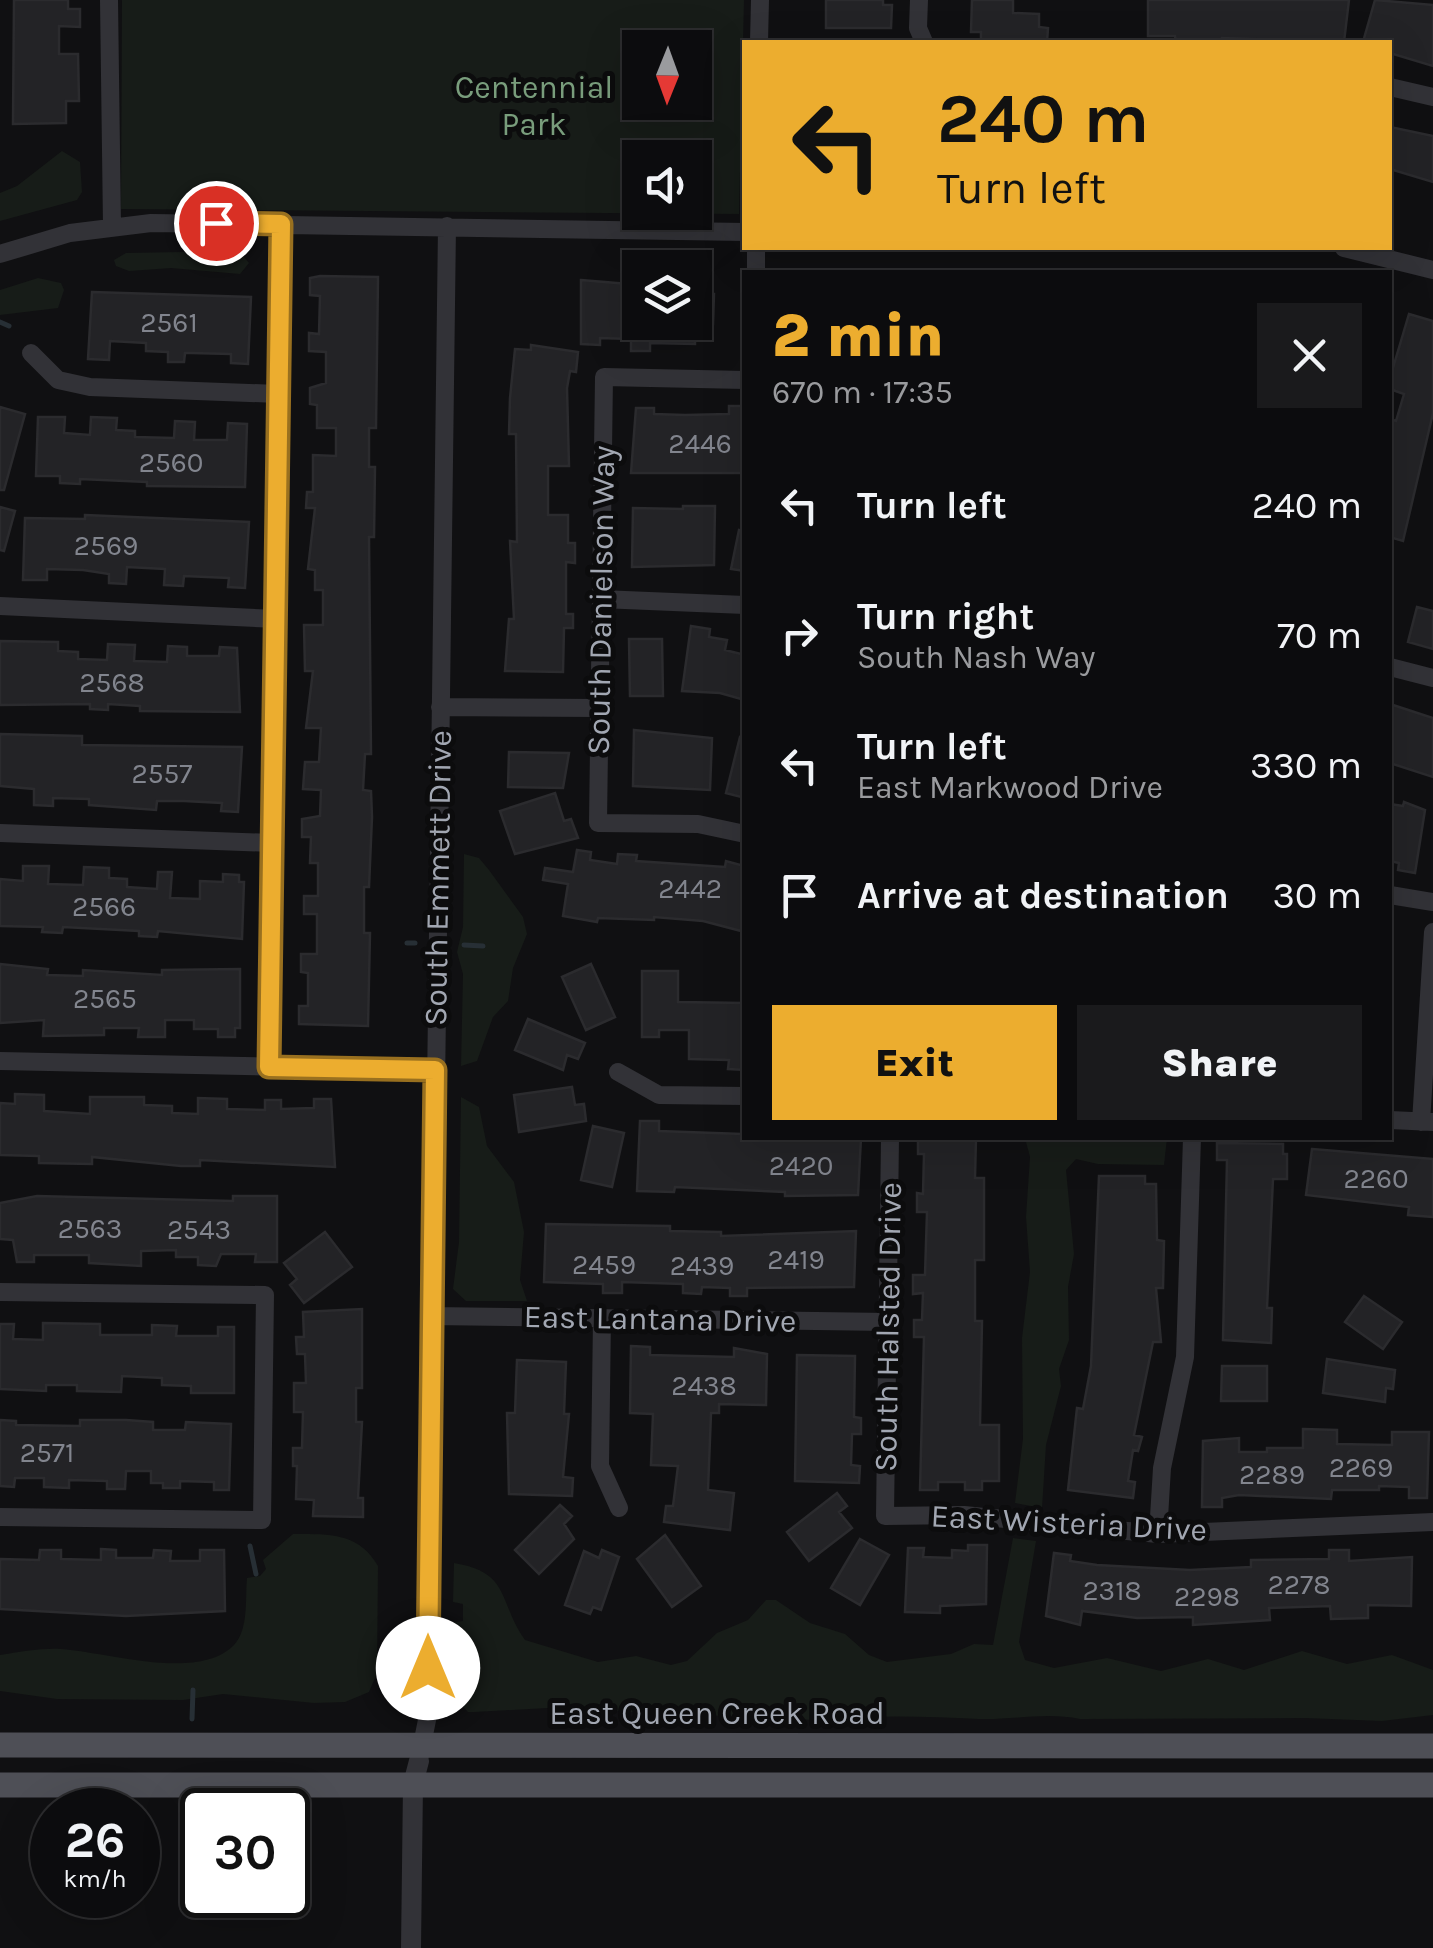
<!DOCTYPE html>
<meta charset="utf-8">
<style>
:root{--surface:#0c0c0e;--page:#1a1a1c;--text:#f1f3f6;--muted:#9a9b9e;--line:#2c2c2e;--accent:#ecad2f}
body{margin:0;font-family:Karla,sans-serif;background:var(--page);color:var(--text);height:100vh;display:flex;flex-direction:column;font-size:38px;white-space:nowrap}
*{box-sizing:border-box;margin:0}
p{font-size:32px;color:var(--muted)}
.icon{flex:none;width:55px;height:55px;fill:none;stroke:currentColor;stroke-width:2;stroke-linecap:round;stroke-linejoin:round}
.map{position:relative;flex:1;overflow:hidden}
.side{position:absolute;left:742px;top:270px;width:650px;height:870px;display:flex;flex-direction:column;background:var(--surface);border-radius:0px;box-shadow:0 10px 40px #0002,0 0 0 2px var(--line)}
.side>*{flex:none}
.hud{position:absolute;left:742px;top:40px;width:650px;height:210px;border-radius:0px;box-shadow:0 10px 40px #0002,0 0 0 2px var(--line);background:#ecad2f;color:#111;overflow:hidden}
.needle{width:65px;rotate:181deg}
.controls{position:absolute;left:622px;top:30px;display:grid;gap:20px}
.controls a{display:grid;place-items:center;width:90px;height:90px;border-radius:0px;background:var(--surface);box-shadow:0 10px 40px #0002,0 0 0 2px var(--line);font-size:50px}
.speed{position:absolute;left:30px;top:1788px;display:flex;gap:20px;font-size:50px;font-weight:700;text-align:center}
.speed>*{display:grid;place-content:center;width:130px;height:130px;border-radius:50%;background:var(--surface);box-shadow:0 10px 40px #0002,0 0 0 2px var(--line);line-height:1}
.speed small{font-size:25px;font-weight:400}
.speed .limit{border:5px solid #111;border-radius:15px;background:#fff;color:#111}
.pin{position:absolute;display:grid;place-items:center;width:85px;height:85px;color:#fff;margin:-42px;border:5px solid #fff;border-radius:50%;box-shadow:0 2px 10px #0007}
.me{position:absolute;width:110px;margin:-55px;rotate:0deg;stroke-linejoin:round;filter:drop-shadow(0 0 8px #0008)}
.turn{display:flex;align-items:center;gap:35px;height:210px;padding:0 30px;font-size:45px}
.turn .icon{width:130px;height:130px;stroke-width:2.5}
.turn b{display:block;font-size:70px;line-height:85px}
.round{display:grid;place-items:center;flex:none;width:105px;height:105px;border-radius:0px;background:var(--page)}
.head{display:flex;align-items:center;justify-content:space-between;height:170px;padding:0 30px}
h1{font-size:60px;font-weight:800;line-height:75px;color:var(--accent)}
.action{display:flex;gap:20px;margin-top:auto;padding:20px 30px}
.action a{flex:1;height:115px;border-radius:0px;background:var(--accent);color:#111;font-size:40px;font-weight:800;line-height:115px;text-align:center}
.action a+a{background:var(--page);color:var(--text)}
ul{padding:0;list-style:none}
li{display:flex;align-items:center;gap:30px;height:130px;padding:0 30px}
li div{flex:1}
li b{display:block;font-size:38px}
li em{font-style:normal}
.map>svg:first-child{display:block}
.green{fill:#171c18;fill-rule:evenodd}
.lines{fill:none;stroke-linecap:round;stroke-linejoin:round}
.stream{stroke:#272f35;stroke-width:5}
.building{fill:#232326;stroke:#2b2b2e;stroke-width:2.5}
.minor{stroke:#323237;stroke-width:18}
.tertiary{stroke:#323237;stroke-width:20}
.primary{stroke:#4e4f56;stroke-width:25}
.route-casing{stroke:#99701f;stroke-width:25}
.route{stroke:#ecad2f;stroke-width:18}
.labels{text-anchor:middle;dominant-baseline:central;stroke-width:10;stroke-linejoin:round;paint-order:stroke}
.number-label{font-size:28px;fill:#82858e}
.park-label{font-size:32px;fill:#799d7c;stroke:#0c0c0d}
.street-label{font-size:32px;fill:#a2a7b2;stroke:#0c0c0d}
</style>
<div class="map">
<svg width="1433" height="1948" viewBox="0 0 1433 1948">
<rect width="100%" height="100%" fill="#101012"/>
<path class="green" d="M122 0H744L739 214 121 209ZM640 48H695V102H640ZM640 158H695V212H640Z
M62 151 80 162 82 192 77 200 0 221V193L17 186Z
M239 251 249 263 240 274 171 268 129 271 116 266 114 260 126 253Z
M38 278 61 283 64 290 58 308 0 315V290Z
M464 854 479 858 489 870 523 917 527 934 513 968 508 1001 493 1017 477 1061 461 1066 463 974 457 952 463 927Z
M461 1097 479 1107 487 1146 514 1182 524 1232 520 1280 527 1301H466L453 1289 459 1242Z
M1025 1138H1167L1164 1165 1098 1164 1076 1159 1066 1170 1074 1254 1068 1287 1069 1340 1059 1369 1061 1386 1046 1445 1042 1508 1015 1503 1023 1439 1022 1338 1030 1272 1026 1217 1030 1157Z
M293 1534C327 1534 359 1532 378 1566L377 1673 369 1692 345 1702 314 1703 223 1694 183 1700 57 1699 0 1691V1655C20 1652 41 1648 61 1649 107 1652 198 1682 234 1645 249 1629 245 1599 247 1578L260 1576 266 1569 263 1560Z
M1013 1538 1036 1541 1019 1642 1025 1660 1054 1668 1107 1658 1161 1671 1208 1659 1244 1670 1302 1651 1347 1664 1392 1655 1433 1670V1715L1382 1721 1305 1718 1080 1719C1046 1712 1013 1720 979 1719 924 1716 870 1715 815 1720L547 1708 474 1712H468L447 1690 450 1623 463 1621V1604L453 1602 454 1563C511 1572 498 1602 525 1640L598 1662 636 1656 671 1665 687 1661 717 1633 748 1620 766 1600H776L810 1623 845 1634 869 1655 887 1662 951 1654 974 1644 993 1645Z"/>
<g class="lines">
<path class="stream" d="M0 322 9 326
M407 943H415
M464 945 483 946
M250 1546 256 1574
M449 1668H478
M192 1719 193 1690
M192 1859 198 1805"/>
</g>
<path class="building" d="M14 0H68V9H80V27L59 26V54H78L79 101H66V123L13 124Z
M826 0H883V5H892L891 28H826Z
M972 0H1013V13L1039 14V27L1048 28 1047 42H981V32H971Z
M1148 0H1349L1344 42 1222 38V42H1176L1175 36H1148Z
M1375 0 1433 5V66L1390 53V42H1363Z
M1390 127 1433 136V182L1390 169Z
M320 276 378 277 376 428H369V467H375L374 537H369L371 754H365L363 790 371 791 372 817 369 887H364V933H370L368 1026 299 1024V1006H308V973L301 972V954H317V914H304V896H318V863H310L311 837H302V819L320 816 321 790 303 789 305 762H319L321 728H306L313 671H305L304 625H323V590H315V570L308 569 315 508H306L307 492H313V455L336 456V428H317V405L310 404V388L326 383V352L309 351V333L319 334 320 296 310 295V278Z
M581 280 640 285V322H695V294H714L713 324 695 323V344L650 343V351H631V339L600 338V345L581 344Z
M92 292 251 297 248 364 231 363V354L191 353H185L184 362H168V352L146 351V343L110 341 109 360 88 359Z
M1409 314 1433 321V413L1403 541 1390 537V419L1396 421 1404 394 1390 389V378Z
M531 345 578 352 576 372 570 371 567 388 569 466H548V515H568V543H575V563L566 562V614H573V628H564L563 672 505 671 509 619H514L510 541 517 542 516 434H509L510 398 515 349 531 350Z
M729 406H745V473H631L636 408H654V414L685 415 729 414Z
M0 407 25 414 4 490H0Z
M38 417H65L64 433 90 435 91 417 117 418 116 430 135 431V437L174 438 175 421 195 422 194 440H227L228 423 247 424 245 487 147 486V482L80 479V484L60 483V476H36Z
M683 506H715L714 565 632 567 633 508 683 509Z
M0 507 15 511 4 551 0 550Z
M85 515 249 522 245 588 228 587 229 578 184 576 183 586 164 585 165 569 127 567 126 584 109 583V574L83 570 47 569V580H23L25 518 85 519Z
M739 530 745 531V571L731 569Z
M1417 607 1433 611V649L1408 642Z
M691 626 710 629 709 637 727 640 725 650 745 655V700L720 693 682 691Z
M629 639H662L663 696H630Z
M0 641 58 642V651L78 652V659L107 660 108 644 135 645 134 661 167 662 168 646 187 647V656H219L220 647 237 648 240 712 140 711V706L108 704V710L90 709V704L0 705Z
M1390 704 1433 718V777L1390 763Z
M634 730 712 738 710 790 633 786Z
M0 734 82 736V745L242 747 238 812 221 811 222 803 184 801H157L156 810 89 805V799L53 798V806L34 805V789L0 786Z
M740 737 745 738V798L726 793Z
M509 752 569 753 563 788 508 787Z
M555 793 564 821 571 819 578 838 515 854 500 811Z
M1404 802 1425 810 1415 873 1398 870 1399 863 1390 861V804L1403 806Z
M577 850 591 852 590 860 617 864 618 854 637 855 636 861 725 867 726 861 744 866 745 932 703 921 654 917V920L598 918 597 922 563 916 568 884 543 880 545 868 573 872Z
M23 866H49L48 884 83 885 84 867 109 868V878L127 879V887L157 889 158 872H172L170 898 200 899V881L223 882V874L239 875V882H244L242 939 158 931 157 937 139 936V931L63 927 62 933 42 932 43 927 0 926V879L23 881Z
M0 964 48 969 47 975 83 976V970L162 975V970L240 969V1028H235V1037H218V1029H194V1020H165V1037H138L139 1028H104V1035L43 1036 44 1020 0 1023Z
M591 964 615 1017 586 1030 562 977Z
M642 971H678V1002L745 1003V1070L728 1069 729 1060 689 1059V1030H659V1037H642Z
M528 1019 585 1043 578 1059 567 1055 563 1070 515 1050Z
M572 1087 575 1105 584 1104 586 1121 519 1132 514 1095Z
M15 1094 44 1095V1111L90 1114V1097H144V1105L172 1106V1113L198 1114V1098L227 1099V1109L265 1110V1100H281V1109L314 1108V1099H331L335 1167 200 1160V1166H181L92 1157V1164L39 1163V1156L0 1155V1103L15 1104Z
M640 1121H659V1131L861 1138 858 1195 785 1196V1192L675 1187 674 1192 637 1191Z
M593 1126 624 1133 612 1187 581 1180Z
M918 1138H976L975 1178H984V1260H975V1321H982L980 1425H999V1481H982V1490H965V1482H938V1490H920L924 1337H914V1320H922L923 1293 913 1294V1275H925L927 1212H917V1193L923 1194 924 1154H918Z
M1217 1143 1283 1144V1154H1287V1179H1273L1267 1308H1272L1271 1343 1223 1340 1227 1160H1217Z
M1312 1149 1433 1159V1217L1408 1215 1409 1207 1306 1195Z
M1099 1176H1145V1184H1156L1157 1240 1164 1241 1163 1288H1156L1161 1342H1153L1134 1435 1142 1437 1138 1451 1133 1450 1128 1481 1135 1482 1133 1498 1068 1490 1077 1408 1083 1409 1091 1366Z
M37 1196 233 1201V1196H277V1262H255L256 1254H221L216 1266 198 1265V1257H176V1250L141 1251V1266L89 1263V1255H34V1262H17L13 1240 0 1239V1203Z
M546 1224 670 1226V1231L721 1232V1236L856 1231 854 1287 747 1288V1296H730V1288L702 1287 701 1294 683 1293V1284L622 1282V1293H603V1284L544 1282Z
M325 1232 352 1267 304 1303 290 1285 297 1279 284 1263Z
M1364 1296 1402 1322 1383 1349 1345 1322Z
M362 1309V1388H356V1422H362L358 1498H363V1517L313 1516 314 1500 296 1499 297 1466H293V1448H302L303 1412H294V1383H306L305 1354H297L296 1337H304L303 1312Z
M43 1323 100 1324V1335H152V1325L177 1326 176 1336H218V1327H234V1393H191V1386L162 1385V1378L122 1376 121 1392 77 1391V1385H46V1391L0 1389V1324H14L13 1339 43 1340Z
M631 1346 650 1347V1355L734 1357V1348L767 1354 766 1405 719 1404V1413H711L708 1490 734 1493 730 1530 664 1522 666 1506H673L678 1466 651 1465 653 1414 630 1413Z
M797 1355 855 1356 854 1417 861 1418V1434H852L851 1465 860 1466 859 1483 795 1481Z
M1327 1359 1395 1370 1393 1389 1386 1388 1385 1402 1323 1393Z
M517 1360 566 1362 564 1414H569L563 1477 573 1478 572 1496 509 1494 507 1413H515Z
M1222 1366H1267V1401H1221Z
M0 1420 16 1421V1425L80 1426V1420H126L153 1422V1430H185L186 1422 231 1424 229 1490H214V1482L180 1481V1488H163V1483H151V1471H126L125 1489H107V1481L69 1480V1488L44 1487V1478H15L14 1487 0 1486Z
M1303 1429 1337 1430V1444L1392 1445V1432H1429L1427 1498H1409V1487L1379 1486V1490H1332L1331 1499 1239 1495 1222 1498V1507H1202L1203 1441 1239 1438V1452H1267V1448H1303Z
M837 1493 847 1506 839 1512 852 1528 809 1561 787 1532Z
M560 1505 572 1516 564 1524 574 1539 539 1574 515 1550Z
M665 1535 701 1586 672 1607 637 1559Z
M860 1539 889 1555 860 1605 831 1588Z
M968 1545H987L986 1604 940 1606V1613L905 1612 908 1548H924L923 1557 952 1558V1550L968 1551Z
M101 1549 116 1550V1558H153L154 1550 171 1551 170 1561H200V1550H224L225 1611 126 1616 0 1609V1559L39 1560 40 1550H61V1559L101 1560Z
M602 1550 619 1557 601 1610 593 1607 590 1614 565 1605 584 1551 599 1558Z
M1329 1550H1349V1561L1412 1557 1411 1606 1368 1605V1618L1331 1619 1330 1606 1269 1608 1270 1620 1193 1625V1617L1137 1618 1082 1611 1080 1625 1046 1616 1054 1553 1071 1555 1070 1561 1097 1565 1190 1570 1251 1567V1560L1329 1559Z"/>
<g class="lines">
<path class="minor" d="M109 0 112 226
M919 0 918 28 924 42
M759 42 760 0
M1390 87 1433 97
M1344 248 1433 270
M0 254 70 233 151 223 745 232
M756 272V248
M31 353 58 380 90 387 278 394
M745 380 604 377 598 823 698 824 745 834
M601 599 745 605
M0 606 276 619
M1390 667 1433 678
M440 707 599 708
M0 833 272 843
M1390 895 1433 902
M0 1061 435 1070
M269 1067 281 224
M618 1072 659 1095 745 1096
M1390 1120 1433 1122
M1421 1122 1433 932
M890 1138 885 1516 964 1515 1158 1534 1433 1522
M0 1292 265 1295 262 1520 0 1517
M431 1316 888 1322
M602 1318 600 1466 619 1508
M1158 1534 1162 1468 1185 1357 1192 1138
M420 1755 428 1715 447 226"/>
<path class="tertiary" d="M411 1948 413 1784 419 1761"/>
<path class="primary" d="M0 1745 1433 1746
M0 1785H1433"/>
</g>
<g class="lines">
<defs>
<path id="route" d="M216 223 281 224 269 1067 435 1070 428 1668"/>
</defs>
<use href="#route" class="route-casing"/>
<use href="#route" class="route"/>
</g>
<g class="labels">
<g class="number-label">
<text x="169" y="322">2561</text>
<text x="700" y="443">2446</text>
<text x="171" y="462">2560</text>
<text x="106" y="545">2569</text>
<text x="112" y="682">2568</text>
<text x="162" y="773">2557</text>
<text x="690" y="888">2442</text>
<text x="104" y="906">2566</text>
<text x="105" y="998">2565</text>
<text x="801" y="1165">2420</text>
<text x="1376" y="1178">2260</text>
<text x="90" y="1228">2563</text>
<text x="199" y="1229">2543</text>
<text x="796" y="1259">2419</text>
<text x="604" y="1264">2459</text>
<text x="702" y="1265">2439</text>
<text x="704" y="1385">2438</text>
<text x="47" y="1452">2571</text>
<text x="1361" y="1467">2269</text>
<text x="1272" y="1474">2289</text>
<text x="1299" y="1584">2278</text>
<text x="1112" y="1590">2318</text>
<text x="1207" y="1596">2298</text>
</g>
<g class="park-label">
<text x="534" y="87">Centennial<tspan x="534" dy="37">Park</tspan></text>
</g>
<g class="street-label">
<text transform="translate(601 600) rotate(-89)">South Danielson Way</text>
<text transform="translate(438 878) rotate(-89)">South Emmett Drive</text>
<text transform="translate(660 1319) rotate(1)">East Lantana Drive</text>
<text transform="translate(888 1327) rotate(-89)">South Halsted Drive</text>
<text transform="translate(1069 1523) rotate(3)">East Wisteria Drive</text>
<text x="717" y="1713">East Queen Creek Road</text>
</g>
</g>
</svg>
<div class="controls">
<a><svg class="needle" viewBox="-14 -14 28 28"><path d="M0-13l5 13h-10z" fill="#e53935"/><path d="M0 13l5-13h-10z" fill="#9a9b9e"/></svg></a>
<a><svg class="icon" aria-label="sound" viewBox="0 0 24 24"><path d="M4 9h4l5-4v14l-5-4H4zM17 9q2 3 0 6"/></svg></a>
<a><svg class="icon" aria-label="layers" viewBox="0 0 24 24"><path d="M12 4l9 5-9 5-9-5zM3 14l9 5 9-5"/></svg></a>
</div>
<div class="speed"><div>26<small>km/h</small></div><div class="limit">30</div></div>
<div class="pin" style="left:216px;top:223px;background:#d93025"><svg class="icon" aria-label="arrive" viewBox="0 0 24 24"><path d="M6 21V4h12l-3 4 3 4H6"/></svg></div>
<svg class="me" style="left:428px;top:1668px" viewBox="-20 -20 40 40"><circle r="19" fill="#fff"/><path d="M0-13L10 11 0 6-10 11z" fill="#ecad2f"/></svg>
<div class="hud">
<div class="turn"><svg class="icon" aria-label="left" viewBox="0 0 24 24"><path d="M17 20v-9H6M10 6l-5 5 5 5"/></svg><div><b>240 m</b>Turn left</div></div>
</div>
<section class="side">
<div class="head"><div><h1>2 min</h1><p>670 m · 17:35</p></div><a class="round"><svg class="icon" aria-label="close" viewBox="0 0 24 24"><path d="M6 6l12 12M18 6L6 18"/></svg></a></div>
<ul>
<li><svg class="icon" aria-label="left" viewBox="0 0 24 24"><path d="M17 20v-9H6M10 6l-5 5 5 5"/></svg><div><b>Turn left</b></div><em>240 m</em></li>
<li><svg class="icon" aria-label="right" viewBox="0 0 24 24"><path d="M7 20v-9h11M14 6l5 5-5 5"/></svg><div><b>Turn right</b><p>South Nash Way</p></div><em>70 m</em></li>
<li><svg class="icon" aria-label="left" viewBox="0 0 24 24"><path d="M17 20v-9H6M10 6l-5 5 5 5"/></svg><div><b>Turn left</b><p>East Markwood Drive</p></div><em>330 m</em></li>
<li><svg class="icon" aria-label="arrive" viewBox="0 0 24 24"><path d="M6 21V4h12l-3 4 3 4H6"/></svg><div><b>Arrive at destination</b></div><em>30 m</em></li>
</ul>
<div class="action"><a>Exit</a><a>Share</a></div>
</section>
</div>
